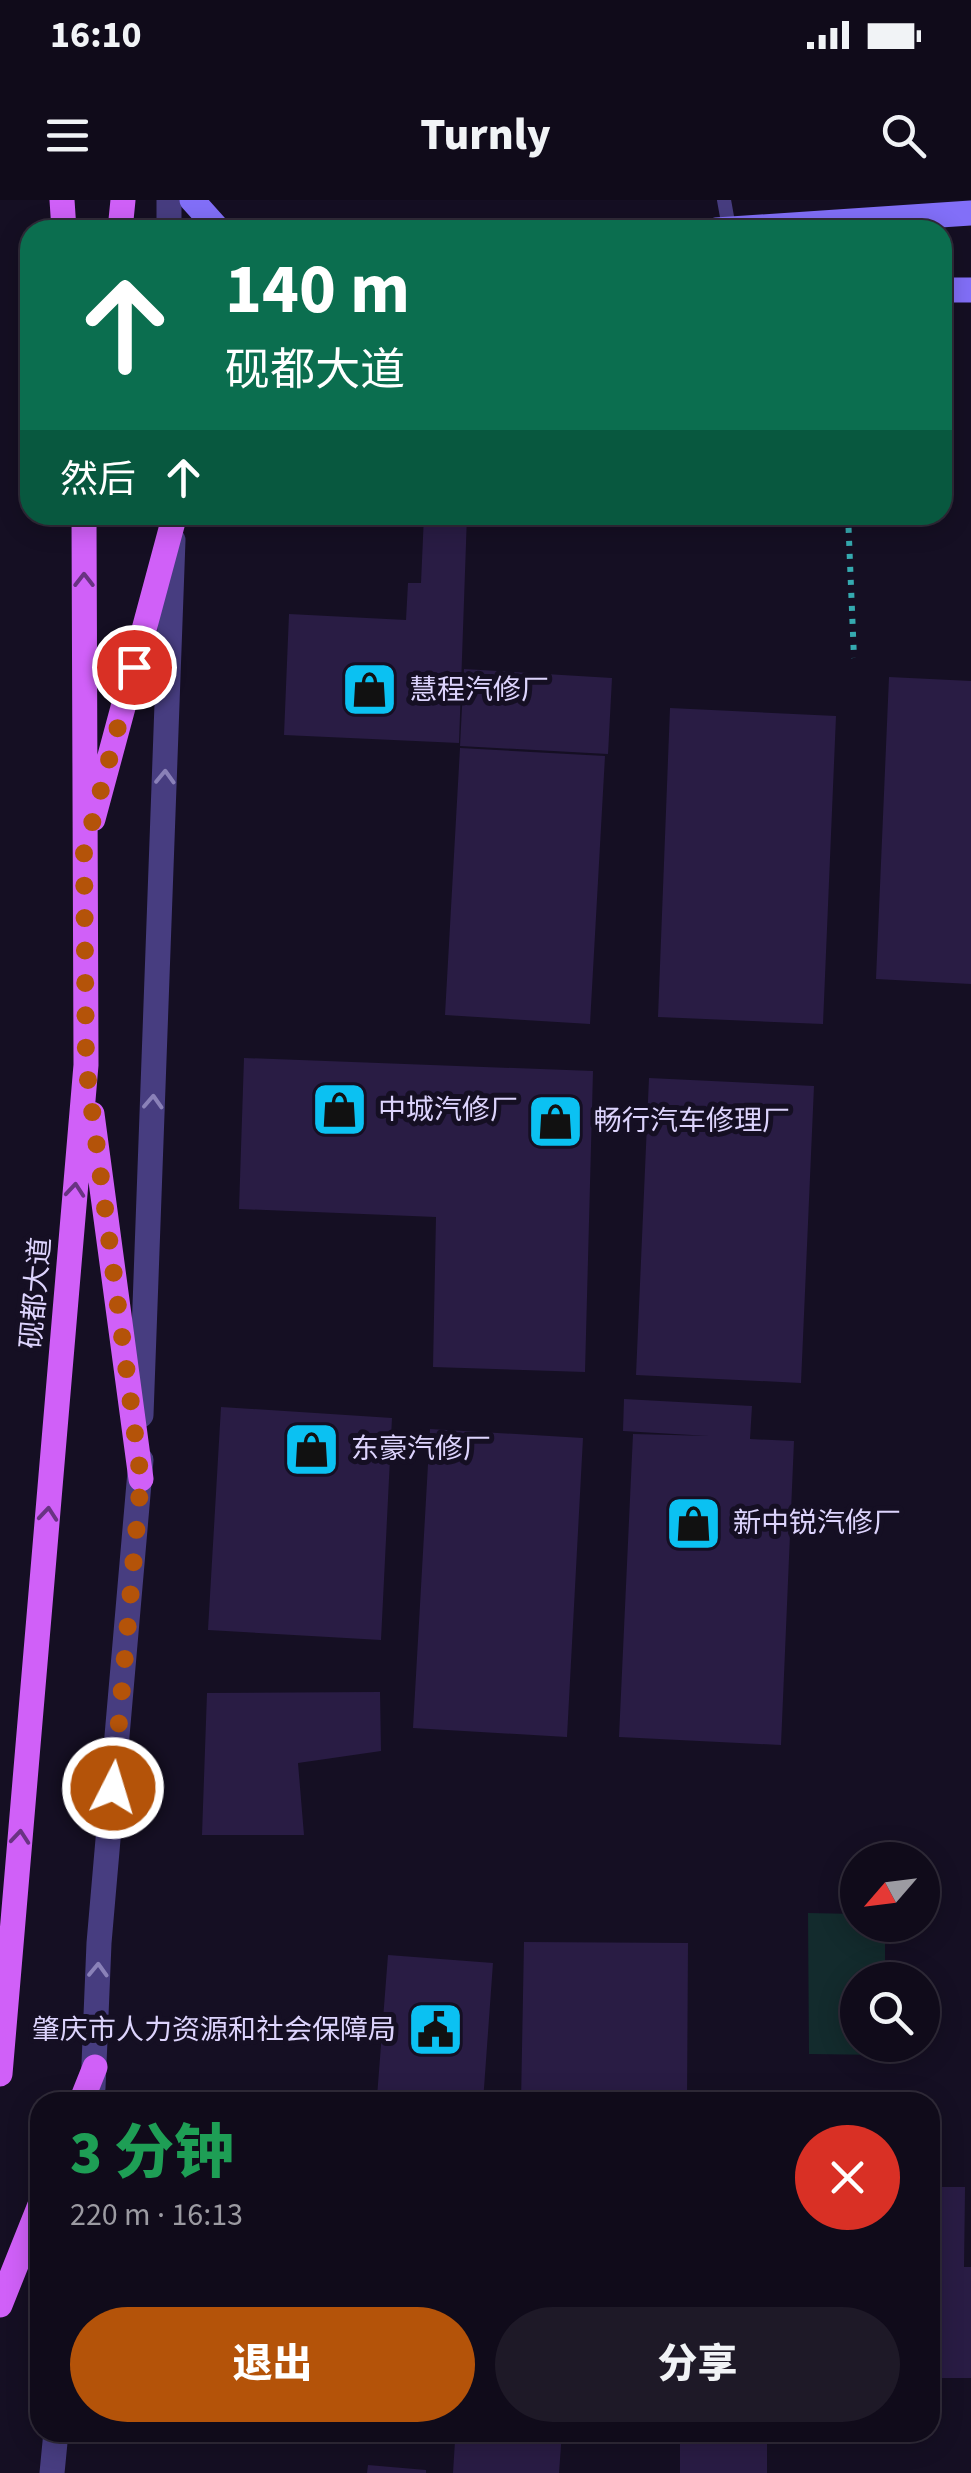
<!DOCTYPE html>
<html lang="zh">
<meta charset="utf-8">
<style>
:root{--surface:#100b1a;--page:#1e1927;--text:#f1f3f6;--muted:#9c9ba2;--line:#302b39;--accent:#b45309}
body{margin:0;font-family:"Source Sans 3","Noto Sans SC",sans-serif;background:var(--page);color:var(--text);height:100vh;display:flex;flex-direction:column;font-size:38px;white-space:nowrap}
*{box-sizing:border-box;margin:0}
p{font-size:32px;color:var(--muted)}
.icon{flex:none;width:55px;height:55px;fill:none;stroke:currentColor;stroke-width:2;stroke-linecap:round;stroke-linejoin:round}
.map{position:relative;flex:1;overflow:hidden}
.sheet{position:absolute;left:30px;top:1892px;width:910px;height:350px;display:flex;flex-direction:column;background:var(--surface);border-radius:30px;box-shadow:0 5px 25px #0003,0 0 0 2px var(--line)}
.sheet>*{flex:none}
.banner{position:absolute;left:20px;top:20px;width:932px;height:305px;border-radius:30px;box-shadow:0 5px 25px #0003,0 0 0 2px var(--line);background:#0b6e4f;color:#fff;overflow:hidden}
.needle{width:65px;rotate:242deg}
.fabs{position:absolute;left:840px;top:1642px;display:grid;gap:20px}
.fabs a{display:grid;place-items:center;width:100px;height:100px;border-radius:50%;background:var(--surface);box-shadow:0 5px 25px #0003,0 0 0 2px var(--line);font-size:50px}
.pin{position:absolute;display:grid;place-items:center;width:85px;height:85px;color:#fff;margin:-42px;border:5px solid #fff;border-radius:50%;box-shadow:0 2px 10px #0007}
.me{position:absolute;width:110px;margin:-55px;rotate:5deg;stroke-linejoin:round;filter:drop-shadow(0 0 8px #0008)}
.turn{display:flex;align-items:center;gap:35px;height:210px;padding:0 40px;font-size:45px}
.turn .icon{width:130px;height:130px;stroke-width:2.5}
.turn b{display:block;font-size:70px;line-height:85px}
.then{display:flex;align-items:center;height:95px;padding:0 40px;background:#0003;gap:20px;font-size:38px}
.round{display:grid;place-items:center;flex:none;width:105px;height:105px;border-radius:52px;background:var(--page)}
.overview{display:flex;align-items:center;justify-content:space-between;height:170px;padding:0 40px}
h1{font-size:60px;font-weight:800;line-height:75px;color:#1e9e55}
.primary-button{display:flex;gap:20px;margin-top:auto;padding:20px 40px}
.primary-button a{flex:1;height:115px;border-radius:60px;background:var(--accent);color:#fff;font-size:40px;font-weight:800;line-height:115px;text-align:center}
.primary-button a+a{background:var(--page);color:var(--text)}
.status{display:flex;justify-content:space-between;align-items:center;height:70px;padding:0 50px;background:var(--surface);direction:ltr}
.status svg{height:28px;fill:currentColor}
header{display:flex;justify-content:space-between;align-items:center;height:130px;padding:0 40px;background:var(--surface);font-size:45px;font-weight:800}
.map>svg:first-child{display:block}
.green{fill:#132b2d}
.building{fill:#291c44}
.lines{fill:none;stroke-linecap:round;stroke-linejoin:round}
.path{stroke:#35aab0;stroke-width:6;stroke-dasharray:5 8;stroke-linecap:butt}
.service{stroke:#473d80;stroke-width:14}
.tertiary{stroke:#473d80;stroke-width:25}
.secondary{stroke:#826ff8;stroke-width:25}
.primary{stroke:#d060f8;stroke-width:25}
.oneway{stroke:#693383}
.oneway2{stroke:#8a81b8}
.route{stroke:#b45309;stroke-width:18;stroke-dasharray:0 32.4}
.labels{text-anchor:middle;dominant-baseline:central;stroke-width:10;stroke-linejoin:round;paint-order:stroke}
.poi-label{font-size:28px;fill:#ddd4fd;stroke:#150f23;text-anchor:start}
.street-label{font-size:28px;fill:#ddd4fd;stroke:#150f23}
</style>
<div class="status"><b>16:10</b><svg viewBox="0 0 49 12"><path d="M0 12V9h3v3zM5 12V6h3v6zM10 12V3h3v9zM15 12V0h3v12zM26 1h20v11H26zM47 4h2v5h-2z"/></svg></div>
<header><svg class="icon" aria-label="menu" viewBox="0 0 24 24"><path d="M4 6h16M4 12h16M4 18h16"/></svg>Turnly<svg class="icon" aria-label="search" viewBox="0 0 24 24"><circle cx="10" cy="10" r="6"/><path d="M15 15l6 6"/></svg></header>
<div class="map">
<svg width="971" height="2273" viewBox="0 0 971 2273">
<rect width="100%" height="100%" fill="#150f23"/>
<path class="green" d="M808 1713 857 1714 858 1725H885V1780H858V1845H885V1855L809 1854Z"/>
<path class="building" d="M424 315H467L459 543 284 535 289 414 406 420 408 383H421Z
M464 469 612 478 608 554 460 546Z
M889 477 971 481V784L876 779Z
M670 508 836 516 823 824 658 817Z
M460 548 605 556 590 824 445 815Z
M244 858 593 871 585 1172 433 1167 436 1017 239 1009Z
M649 878 814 886 801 1183 636 1175Z
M624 1199 752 1206 750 1239 794 1241 781 1545 619 1537 633 1234 709 1236 623 1231Z
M221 1207 392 1218 381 1440 208 1430Z
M430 1229 583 1238 567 1537 413 1528Z
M380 1492 381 1551 298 1563 304 1635H202L207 1493Z
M524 1742 688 1743 687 1902H521Z
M388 1755 493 1763 483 1902H368L377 1897Z
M930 1987H965L964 2067H971V2178H930Z
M447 2232H562L559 2273H453L455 2241Z
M680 2232H767V2273H680Z
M368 2265 426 2270V2273H367Z"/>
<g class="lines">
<path class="path" d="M848 315 854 458"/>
<path class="service" d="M724 0 729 28"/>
<path class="tertiary" d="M169 0V30
M141 1215 173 340
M93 1888 99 1743 141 1260
M52 2273 56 2232"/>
<path class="secondary" d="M192 0 219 30
M716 30 971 13
M942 90H971"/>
<path class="primary" d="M62 0 64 30
M120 30 123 0
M93 619 174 318
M92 914 141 1279
M0 1874 86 865 84 315
M81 1902 95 1867
M0 2105 40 2005"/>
</g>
<defs><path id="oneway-chevron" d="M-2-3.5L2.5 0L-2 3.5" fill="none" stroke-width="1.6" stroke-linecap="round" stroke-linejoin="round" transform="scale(2.5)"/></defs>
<g class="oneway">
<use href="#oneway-chevron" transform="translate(84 380) rotate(-90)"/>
<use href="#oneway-chevron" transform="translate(75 990) rotate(-85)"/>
<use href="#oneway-chevron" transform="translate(48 1314) rotate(-85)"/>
<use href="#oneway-chevron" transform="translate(20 1637) rotate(-85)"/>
</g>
<g class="oneway2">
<use href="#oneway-chevron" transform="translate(165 577) rotate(-88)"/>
<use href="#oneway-chevron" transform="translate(153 902) rotate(-87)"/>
<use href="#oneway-chevron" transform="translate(98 1770) rotate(-88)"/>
</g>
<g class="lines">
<path class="route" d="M113 1588 141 1279 86 865 84 653 134 467"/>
</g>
<defs>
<symbol id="shop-square" viewBox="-11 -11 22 22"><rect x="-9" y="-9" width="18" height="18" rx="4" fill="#0bc1f2" stroke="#150f23"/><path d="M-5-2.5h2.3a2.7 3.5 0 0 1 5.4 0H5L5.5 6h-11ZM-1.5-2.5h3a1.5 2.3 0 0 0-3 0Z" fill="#111"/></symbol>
<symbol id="civic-square" viewBox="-11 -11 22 22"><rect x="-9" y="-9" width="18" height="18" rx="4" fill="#0bc1f2" stroke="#150f23"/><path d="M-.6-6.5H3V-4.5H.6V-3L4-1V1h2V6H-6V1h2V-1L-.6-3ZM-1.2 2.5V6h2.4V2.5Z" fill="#111"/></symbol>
</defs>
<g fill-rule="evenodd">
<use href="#shop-square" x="338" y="458" width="63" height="63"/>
<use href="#shop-square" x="308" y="878" width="63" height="63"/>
<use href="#shop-square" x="524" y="890" width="63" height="63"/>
<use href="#shop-square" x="280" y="1218" width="63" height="63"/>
<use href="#shop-square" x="662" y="1292" width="63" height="63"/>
<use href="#civic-square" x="404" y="1798" width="63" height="63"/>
</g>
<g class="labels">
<g class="poi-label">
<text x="409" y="490">慧程汽修厂</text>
<text x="378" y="910">中城汽修厂</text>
<text x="594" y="921">畅行汽车修理厂</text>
<text x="351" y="1249">东豪汽修厂</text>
<text x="733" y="1323">新中锐汽修厂</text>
<text x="396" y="1830" text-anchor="end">肇庆市人力资源和社会保障局</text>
</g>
<g class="street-label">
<text transform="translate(36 1093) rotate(-85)">砚都大道</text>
</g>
</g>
</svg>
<div class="fabs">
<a><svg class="needle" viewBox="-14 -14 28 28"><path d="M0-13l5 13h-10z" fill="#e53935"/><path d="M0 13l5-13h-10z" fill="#9c9ba2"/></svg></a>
<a><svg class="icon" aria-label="search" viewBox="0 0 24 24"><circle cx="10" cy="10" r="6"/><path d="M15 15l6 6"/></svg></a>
</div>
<div class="pin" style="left:134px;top:467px;background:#d93025"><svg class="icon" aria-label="arrive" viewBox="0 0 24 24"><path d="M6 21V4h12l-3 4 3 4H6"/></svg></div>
<svg class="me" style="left:113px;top:1588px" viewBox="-20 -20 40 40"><circle r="17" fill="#b45309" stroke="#fff" stroke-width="3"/><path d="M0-11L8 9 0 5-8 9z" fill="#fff"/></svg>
<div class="banner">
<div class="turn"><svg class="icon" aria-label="ahead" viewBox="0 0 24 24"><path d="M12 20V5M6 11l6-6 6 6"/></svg><div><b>140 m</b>砚都大道</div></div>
<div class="then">然后<svg class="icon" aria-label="ahead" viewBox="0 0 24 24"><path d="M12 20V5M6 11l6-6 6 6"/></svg></div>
</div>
<section class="sheet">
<div class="overview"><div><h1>3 分钟</h1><p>220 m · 16:13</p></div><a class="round" style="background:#d93025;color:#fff"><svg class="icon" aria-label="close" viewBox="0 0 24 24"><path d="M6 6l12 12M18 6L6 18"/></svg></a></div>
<div class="primary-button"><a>退出</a><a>分享</a></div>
</section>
</div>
